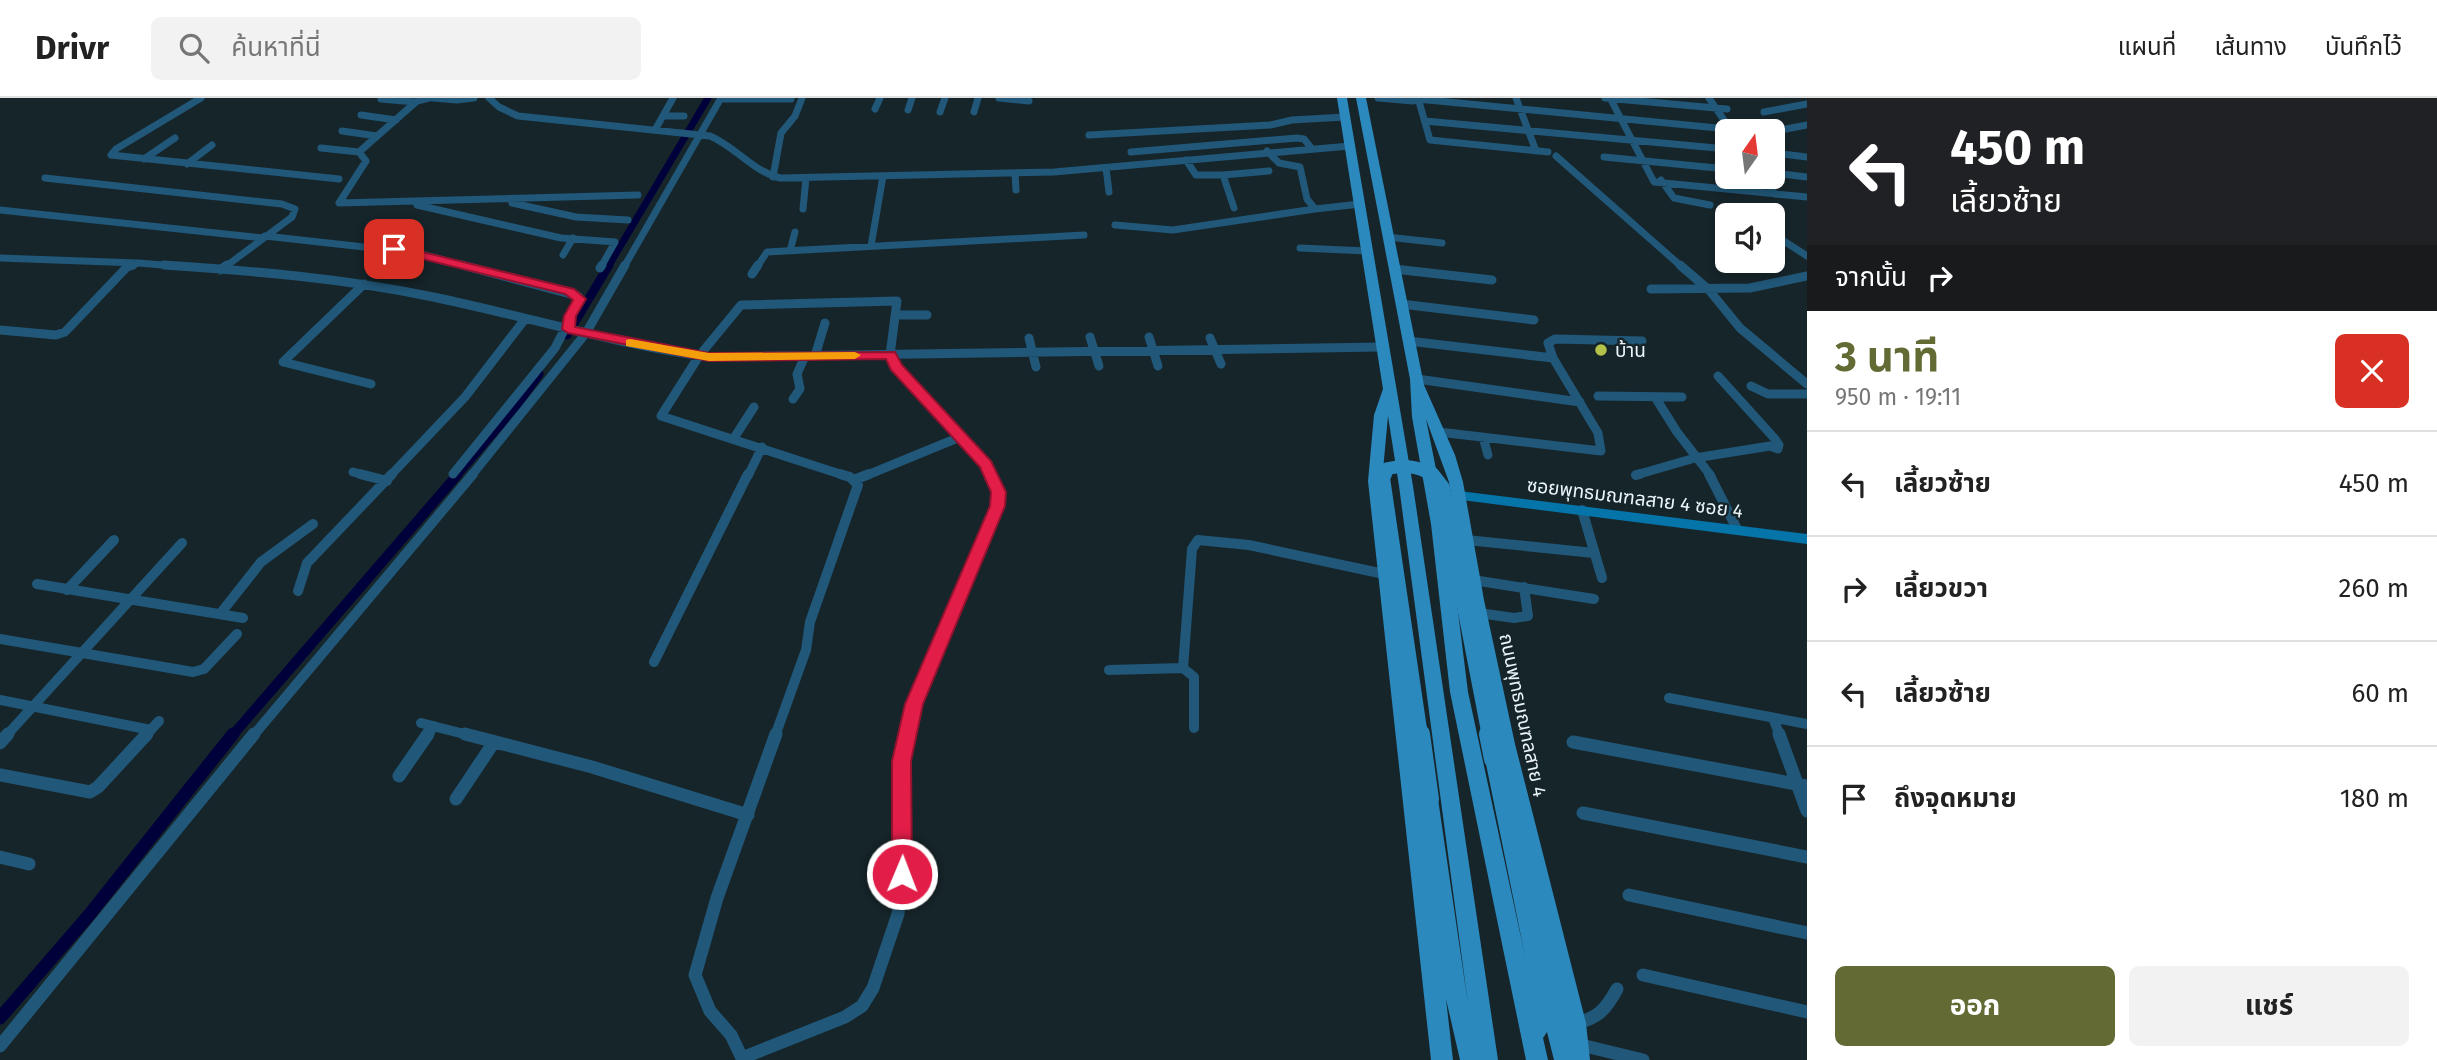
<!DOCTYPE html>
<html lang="th">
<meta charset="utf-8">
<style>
:root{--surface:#fff;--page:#f2f2f2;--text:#222;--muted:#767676;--line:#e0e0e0;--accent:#646a34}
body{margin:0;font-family:"Fira Sans","Noto Sans Thai",sans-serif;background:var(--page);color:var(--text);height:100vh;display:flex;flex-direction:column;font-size:26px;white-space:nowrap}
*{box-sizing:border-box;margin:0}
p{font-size:23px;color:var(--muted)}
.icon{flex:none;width:38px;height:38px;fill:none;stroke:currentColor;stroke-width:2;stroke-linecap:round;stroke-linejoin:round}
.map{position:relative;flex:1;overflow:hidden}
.panel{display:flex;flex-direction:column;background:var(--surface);width:630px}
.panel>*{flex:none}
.banner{background:#202124;color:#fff;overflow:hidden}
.needle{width:46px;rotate:14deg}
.fabs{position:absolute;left:1715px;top:21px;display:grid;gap:14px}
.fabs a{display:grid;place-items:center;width:70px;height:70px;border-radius:10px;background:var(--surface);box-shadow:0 4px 10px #0003;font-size:35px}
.pin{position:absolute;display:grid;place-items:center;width:60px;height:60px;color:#fff;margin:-30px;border-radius:14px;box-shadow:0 4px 10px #0006}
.me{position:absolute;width:77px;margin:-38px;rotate:1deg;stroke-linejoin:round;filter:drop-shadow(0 0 5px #0008)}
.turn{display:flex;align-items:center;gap:24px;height:147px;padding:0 28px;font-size:32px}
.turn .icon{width:91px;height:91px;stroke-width:2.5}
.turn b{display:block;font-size:49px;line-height:60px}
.then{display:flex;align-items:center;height:66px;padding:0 28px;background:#0003;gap:14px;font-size:26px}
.round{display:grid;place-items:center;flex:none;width:74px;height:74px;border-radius:10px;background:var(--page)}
.summary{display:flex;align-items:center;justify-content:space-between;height:119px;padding:0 28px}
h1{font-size:42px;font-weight:700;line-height:52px;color:var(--accent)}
.action{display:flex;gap:14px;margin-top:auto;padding:14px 28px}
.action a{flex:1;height:80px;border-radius:10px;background:var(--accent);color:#fff;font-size:28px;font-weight:700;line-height:80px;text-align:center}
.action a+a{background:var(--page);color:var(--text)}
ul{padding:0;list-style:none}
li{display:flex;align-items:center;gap:21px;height:105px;padding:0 28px;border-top:2px solid var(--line)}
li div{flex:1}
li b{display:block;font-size:26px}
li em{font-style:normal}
header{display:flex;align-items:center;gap:42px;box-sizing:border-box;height:98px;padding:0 35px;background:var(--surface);border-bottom:2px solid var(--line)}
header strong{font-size:33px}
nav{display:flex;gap:38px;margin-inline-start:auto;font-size:24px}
.search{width:490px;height:63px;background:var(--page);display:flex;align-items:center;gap:18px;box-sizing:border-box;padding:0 24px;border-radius:10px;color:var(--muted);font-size:26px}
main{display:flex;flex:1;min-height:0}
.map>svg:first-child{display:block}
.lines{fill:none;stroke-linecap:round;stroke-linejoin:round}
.canal-far3{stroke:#00003a;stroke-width:7}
.canal-far2{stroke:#00003a;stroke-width:9}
.canal-far1{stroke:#00003a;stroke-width:10}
.canal{stroke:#00003a;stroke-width:13}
.street-far3{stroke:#215778;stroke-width:7}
.street-far2{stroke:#215778;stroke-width:9}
.street-far1{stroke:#215778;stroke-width:10}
.street{stroke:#215778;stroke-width:13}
.secondary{fill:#0574a8;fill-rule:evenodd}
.primary{fill:#2b89be;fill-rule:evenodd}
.primary-bridge-far2{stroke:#2b89be;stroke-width:13}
.primary-bridge-far1{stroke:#2b89be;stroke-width:16}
.primary-bridge{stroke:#2b89be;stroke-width:20}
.route{fill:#e11d48;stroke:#92132f;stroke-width:2}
.slow{fill:#f59e0b}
.poi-dot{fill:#b5c249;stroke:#16252a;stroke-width:2.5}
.labels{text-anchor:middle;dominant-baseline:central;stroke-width:5;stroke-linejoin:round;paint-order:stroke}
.poi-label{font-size:19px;fill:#ecf6f9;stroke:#16252a;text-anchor:start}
.street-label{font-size:19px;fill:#ecf6f9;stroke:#16252a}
</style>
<header>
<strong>Drivr</strong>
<div class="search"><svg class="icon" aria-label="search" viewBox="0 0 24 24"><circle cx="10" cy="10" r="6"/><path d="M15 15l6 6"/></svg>ค้นหาที่นี่</div>
<nav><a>แผนที่</a><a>เส้นทาง</a><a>บันทึกไว้</a></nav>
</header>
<main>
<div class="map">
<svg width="1807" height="962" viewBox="0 0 1807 962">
<rect width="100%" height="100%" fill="#16252a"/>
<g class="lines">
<path class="canal-far3" d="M608 169 708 0"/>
<path class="canal-far2" d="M567 237 609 167
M456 378 516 308 539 276"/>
<path class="canal-far1" d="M232 638 458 376"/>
<path class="canal" d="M0 920 89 817 233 636"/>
<path class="street-far3" d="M201 0 116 51 111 57 339 81
M429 0 417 3 359 54 366 63 339 105 638 97
M433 0 457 2
M460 0 457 2 474 0
M489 0 499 9 518 18 710 38C736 49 752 73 780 80L1054 74 1350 48
M999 0 1029 3
M1378 0 1413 3
M1407 0 1781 36H1773
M1418 0 1430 42 1548 54
M1516 0 1536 53
M1605 0 1727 11
M1610 0 1654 84 1807 99
M1709 0 1730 31
M381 1 415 4
M720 1H791
M875 11 880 0
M908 12 912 0
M940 14 945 0
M974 14 978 0
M1764 14 1807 6
M361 17 396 22
M663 18H684
M1425 23 1727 51
M1786 31 1807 27
M655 32 673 0
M342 33 377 38
M1089 37 1270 27 1292 22 1345 19
M321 50 359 54
M1267 53 1279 65 1300 69 1307 101 1315 111 1360 106
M1131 54 1297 40 1304 41 1312 51
M1773 55 1807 59
M1556 58 1682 169
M1604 59 1727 71
M144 61 175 40
M1186 62 1196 77H1223L1234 110
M187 66 212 47
M1106 70 1109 94
M1015 75 1016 92
M1773 75 1807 79
M1223 77 1269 73
M773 79 781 35 795 18 802 0
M1763 79 1775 96
M45 80 282 106 295 111 292 119 225 169
M1661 82 1674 100 1710 107
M512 105 576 119 628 122
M417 107 561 140 615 144 601 169
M803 111 806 80
M0 112 263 140
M1739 114 1743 117
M1115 127 1173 132 1315 111
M1773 136 1807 158
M265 138 418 155 469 169
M1387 139 1442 145
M871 148 883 78
M1300 150 1367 153
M790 153 795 134
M563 157 573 140
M0 160 137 165
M128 169 138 165 188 169
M624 169 721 0
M757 169 767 154 1084 137"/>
<path class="street-far2" d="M164 167C253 173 341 180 428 198 522 217 614 246 709 259L1382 249
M1680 167 1709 192 1740 230 1807 286
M600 170 602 167
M1394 171 1492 182
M220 172 227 167
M752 176 758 167
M364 186 283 264 371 286
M1651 191 1750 190 1807 178
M1401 206 1534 222
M896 217H927
M0 232 56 237 65 234 127 169 133 167
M1090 239 1099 268
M1149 239 1158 268
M1029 240 1036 269
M1210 240 1221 266
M1408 243 1553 260 1548 245 1555 241 1642 243
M815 258 825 225
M1417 281 1580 304
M1751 288 1768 296H1807
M1598 298 1682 299
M1655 299 1677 334 1711 378
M793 301 800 291 797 276 805 258
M1439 334 1601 353 1598 335 1553 260
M1483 339 1488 357
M734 340 754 309
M353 374 367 378
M453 376 555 250 580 201 578 198 462 167
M1636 377 1695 360 1770 348 1778 351 1779 347 1775 341 1718 278
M390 378 465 299 525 221
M471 378 586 235 625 167
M748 378 762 349
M846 378 661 318 699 258 741 207 897 203 890 257 893 265 986 367 991 378
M865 378 960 339"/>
<path class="street-far1" d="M360 376 387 383
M1709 376 1737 431
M1636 377 1640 376
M854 382 869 376
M1582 412 1602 480
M1466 442 1594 455
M1473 482 1594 501
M37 486 243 520
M67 492 114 442
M298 493 307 465 392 376
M1479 515 1514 520 1528 518 1524 489
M220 516 261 464 313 426
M0 541 193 574 204 571 237 536
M654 564 748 376
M1183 570 1194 579V630
M1109 572 1183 570 1192 451 1198 442 1249 447 1384 476
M1669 600 1807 626
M0 602 151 632
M1773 620 1780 638
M421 625 472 638
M6 638 182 445
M145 638 159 623
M253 638 473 376
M427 638 434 628
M775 638 806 552 810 524 858 387 850 379 840 376
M907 638 914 606 997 408 998 394 990 376"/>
<path class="street" d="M465 636 592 669 748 717
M1779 636 1807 713
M1573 644 1807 688
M0 645 8 636
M0 677 90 694 98 689 147 636
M399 678 428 636
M456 701 494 644
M1583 715 1807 759
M0 759 29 766
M1629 797 1807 835
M1643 877 1807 914
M1575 925C1598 921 1606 911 1617 891
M1577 946 1643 962
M0 948 254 636
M742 960 731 937 710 913 695 877 717 800 776 636
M742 960 845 919 862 908 873 890 898 816 902 776 901 663 907 636"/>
<path class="secondary" d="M1459 393 1807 436V446L1454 401 1452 398Z"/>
<path class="primary" d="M1337 0H1347L1413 388 1498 962H1460L1446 901 1453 962H1431L1368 383 1374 317 1383 291ZM1388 318 1399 388 1468 906 1438 701 1436 695 1429 693 1421 698 1382 383Z
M1356 0H1366L1424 287 1455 357 1463 384 1484 502 1515 646 1586 925 1590 962H1554L1547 934 1543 940 1548 962H1526L1450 594 1431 426 1412 319 1410 281ZM1426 321 1449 384 1468 502 1499 655 1494 653 1488 655 1485 661 1525 858 1468 594 1447 426Z"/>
<path class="primary-bridge-far2" d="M1383 378 1386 371C1403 367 1418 367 1433 378"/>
<path class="primary-bridge-far1" d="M1384 376 1382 380 1420 638
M1431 376 1442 390 1490 638"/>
<path class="primary-bridge" d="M1420 636 1429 701
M1489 636 1494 661"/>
</g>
<path class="route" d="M394 147 574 191 586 201 576 218 575 229 709 255 895 254 902 267 991 363 1006 394 1005 408 923 606 911 663 912 776 909 783 902 786 895 783 892 776V663L905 606 990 408 991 394 980 369 891 272 886 261 709 263 568 235 562 231 564 218 573 202 565 196 390 153V148Z"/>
<path class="slow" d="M630 241 709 255 855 254 861 257 855 261 709 263 626 248V242Z"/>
<circle class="poi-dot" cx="1601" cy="252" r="7"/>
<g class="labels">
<g class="poi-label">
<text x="1615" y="252">บ้าน</text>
</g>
<g class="street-label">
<text transform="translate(1635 400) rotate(7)">ซอยพุทธมณฑลสาย 4 ซอย 4</text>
<text transform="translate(1523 617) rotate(78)">ถนนพุทธมณฑลสาย 4</text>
</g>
</g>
</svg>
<div class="fabs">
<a><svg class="needle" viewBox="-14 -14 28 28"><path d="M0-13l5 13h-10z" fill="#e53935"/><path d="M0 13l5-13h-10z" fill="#767676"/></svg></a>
<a><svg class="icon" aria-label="sound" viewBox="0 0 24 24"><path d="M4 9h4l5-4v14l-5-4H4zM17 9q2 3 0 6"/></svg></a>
</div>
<div class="pin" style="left:394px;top:151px;background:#d93025"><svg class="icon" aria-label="arrive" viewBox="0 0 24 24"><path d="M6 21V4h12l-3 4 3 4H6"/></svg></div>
<svg class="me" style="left:902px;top:776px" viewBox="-20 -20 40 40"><circle r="17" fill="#e11d48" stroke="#fff" stroke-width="3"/><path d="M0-11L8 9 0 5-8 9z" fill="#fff"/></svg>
</div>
<section class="panel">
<div class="banner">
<div class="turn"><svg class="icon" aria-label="left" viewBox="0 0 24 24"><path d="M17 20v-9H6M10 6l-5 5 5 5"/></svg><div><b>450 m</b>เลี้ยวซ้าย</div></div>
<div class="then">จากนั้น<svg class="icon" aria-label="right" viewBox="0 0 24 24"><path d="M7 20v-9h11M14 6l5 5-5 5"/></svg></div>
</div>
<div class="summary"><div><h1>3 นาที</h1><p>950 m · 19:11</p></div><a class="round" style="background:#d93025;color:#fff"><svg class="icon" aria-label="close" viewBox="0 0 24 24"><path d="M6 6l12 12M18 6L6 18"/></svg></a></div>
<ul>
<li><svg class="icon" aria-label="left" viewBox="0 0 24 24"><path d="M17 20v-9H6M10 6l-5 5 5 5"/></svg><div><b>เลี้ยวซ้าย</b></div><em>450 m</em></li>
<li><svg class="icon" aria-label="right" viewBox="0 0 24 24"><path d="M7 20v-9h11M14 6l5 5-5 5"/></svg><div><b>เลี้ยวขวา</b></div><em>260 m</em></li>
<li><svg class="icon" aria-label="left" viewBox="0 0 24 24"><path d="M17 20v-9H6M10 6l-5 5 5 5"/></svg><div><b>เลี้ยวซ้าย</b></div><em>60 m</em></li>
<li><svg class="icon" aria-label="arrive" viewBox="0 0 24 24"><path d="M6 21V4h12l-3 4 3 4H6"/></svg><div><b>ถึงจุดหมาย</b></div><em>180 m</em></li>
</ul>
<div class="action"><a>ออก</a><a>แชร์</a></div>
</section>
</main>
